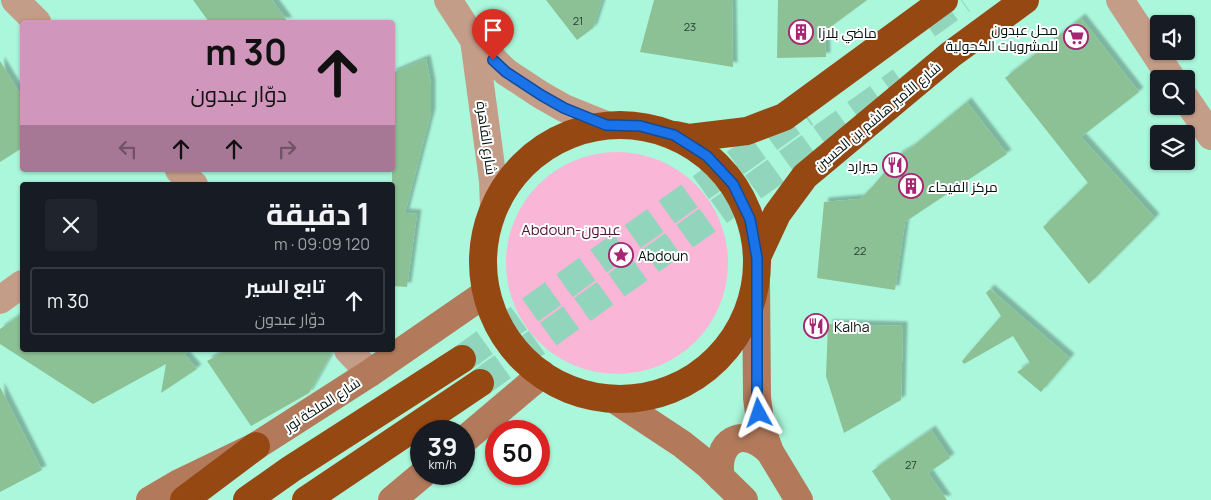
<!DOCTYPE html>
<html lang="ar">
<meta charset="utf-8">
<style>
:root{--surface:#171b24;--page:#20242c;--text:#f1f3f6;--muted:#9ea1a6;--line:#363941}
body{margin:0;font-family:Manrope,Cairo,sans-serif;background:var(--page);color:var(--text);direction:rtl;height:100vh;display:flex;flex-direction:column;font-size:19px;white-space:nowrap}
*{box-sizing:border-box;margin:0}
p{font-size:16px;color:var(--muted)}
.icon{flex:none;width:28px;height:28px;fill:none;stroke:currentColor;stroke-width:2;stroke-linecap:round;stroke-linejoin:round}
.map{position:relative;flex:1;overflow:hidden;direction:ltr}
.drawer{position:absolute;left:20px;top:182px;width:375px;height:170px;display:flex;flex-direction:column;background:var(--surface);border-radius:5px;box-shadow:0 1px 4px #0004;direction:rtl}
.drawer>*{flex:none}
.banner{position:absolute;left:20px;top:20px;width:375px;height:152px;border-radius:5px;box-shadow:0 1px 4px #0004;direction:rtl;background:#d096bb;color:#111;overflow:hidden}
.controls{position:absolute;left:1150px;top:15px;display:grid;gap:10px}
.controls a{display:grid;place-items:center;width:45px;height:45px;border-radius:5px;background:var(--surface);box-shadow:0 1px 4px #0004;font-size:25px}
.speed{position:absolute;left:410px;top:420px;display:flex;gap:10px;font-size:25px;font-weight:700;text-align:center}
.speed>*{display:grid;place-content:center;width:65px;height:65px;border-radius:50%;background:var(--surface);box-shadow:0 1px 4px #0004;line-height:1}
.speed small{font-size:12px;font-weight:400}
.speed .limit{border:8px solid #d22;background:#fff;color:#111}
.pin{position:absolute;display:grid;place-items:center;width:42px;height:42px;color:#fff;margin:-51px -21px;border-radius:50% 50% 50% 0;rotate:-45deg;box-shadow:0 0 5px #0007}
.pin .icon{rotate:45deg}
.me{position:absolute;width:55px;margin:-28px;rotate:355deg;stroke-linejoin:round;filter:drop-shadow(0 0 4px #0008)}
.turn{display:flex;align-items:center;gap:18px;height:105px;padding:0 25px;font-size:22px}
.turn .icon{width:65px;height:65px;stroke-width:2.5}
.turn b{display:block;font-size:35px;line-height:42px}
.lanes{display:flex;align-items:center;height:48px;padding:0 25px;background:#0003;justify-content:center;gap:25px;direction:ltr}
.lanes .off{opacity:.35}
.round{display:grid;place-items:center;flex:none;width:52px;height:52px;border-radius:5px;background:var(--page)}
.headline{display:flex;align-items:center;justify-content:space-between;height:85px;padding:0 25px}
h1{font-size:30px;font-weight:700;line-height:38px}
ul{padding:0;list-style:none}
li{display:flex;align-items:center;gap:15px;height:68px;margin:0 10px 8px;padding:0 15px;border:2px solid var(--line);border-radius:5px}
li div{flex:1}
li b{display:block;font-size:19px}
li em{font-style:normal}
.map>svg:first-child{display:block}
.green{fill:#fab6d6}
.building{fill:#8cc195;filter:url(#shadow)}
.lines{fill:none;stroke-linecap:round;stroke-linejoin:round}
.highway-tunnel{stroke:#91d5bc;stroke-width:28;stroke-dasharray:28 14;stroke-linecap:butt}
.street{stroke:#c49d89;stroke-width:28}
.secondary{stroke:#b27a5b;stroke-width:28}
.highway{stroke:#964813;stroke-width:28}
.route-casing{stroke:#114b97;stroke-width:12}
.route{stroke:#1a73e8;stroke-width:9}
.labels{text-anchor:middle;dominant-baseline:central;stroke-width:4;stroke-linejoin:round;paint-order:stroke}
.number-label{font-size:11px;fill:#233e2e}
.poi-label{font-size:14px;fill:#00120b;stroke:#fff;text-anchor:start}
.street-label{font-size:14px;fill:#00120b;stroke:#fff}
.neighbourhood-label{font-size:15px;fill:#511337;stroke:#fff}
</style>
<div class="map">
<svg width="1211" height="500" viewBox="0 0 1211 500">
<defs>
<filter id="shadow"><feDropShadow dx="4.5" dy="-4.5" stdDeviation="1" flood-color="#0004"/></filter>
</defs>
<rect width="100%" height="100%" fill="#abf7db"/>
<path class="green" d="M506 263a111 111 0 1 1 222 0a111 111 0 1 1-222 0Z"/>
<path class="building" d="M193 0H272L288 22H209Z
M546 0H602L593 28 577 40Z
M654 0H732L733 67 640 52Z
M778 0H867L825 31 826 57 777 58Z
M1081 18 1139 92 1081 137 1155 218 1089 284 1043 227 1088 183 1005 78Z
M426 59 431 84V113L405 213 417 214 407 287 392 286V73Z
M0 61 22 97V148L0 162Z
M967 102 1007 154 905 222 895 290 817 278 824 202 860 199 872 187 899 155 911 148Z
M990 289 1070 358 1041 392 1017 372 1030 363 1013 336 964 364 962 361 1001 316 986 293Z
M22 314V350H191L184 354 197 369 161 393 166 364 93 404 0 344V329Z
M828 324 903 326 901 400 844 433 826 376Z
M227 350H333L309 393 251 426 207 361Z
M0 387 42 470 0 492Z
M931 430 950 458 928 473 947 500H891L872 471Z"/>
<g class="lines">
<path class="highway-tunnel" d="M927 25 962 0
M462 359 805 113
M480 383 901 81"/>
<path class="street" d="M15 0 37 22
M448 0 474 40 506 72 541 95 564 108 606 125
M1120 0 1172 79
M474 40 493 181 494 207
M1186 99 1211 136
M179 170 194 185
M0 300 22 284
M348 350 370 373"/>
<path class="secondary" d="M756 281 757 398 761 427 770 452 799 500
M614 399 682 444 707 464 744 500
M464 440 542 374
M721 478C714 441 743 424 770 452
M150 500 179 483 256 446 370 373 486 293
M392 500 423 474"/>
<path class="highway" d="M483 262a137 137 0 1 1 274 0a137 137 0 1 1-274 0Z
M675 135 689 138 747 131 784 117 944 0
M757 257 777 214 805 176 950 55 1025 0
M184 500 256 446
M247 500 291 469 462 359
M306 500 480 383"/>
</g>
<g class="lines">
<defs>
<path id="route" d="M493 60 506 72 541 95 564 108 606 125 640 126 674 135 707 156 733 184 750 219 757 258V398L759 413"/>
</defs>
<use href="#route" class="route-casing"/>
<use href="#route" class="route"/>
</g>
<defs>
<symbol id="building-ring" viewBox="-11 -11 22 22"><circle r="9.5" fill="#fff" stroke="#a72573" stroke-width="1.5"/><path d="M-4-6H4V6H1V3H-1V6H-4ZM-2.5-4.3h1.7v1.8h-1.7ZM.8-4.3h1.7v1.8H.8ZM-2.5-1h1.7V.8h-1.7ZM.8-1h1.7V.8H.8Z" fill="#a72573"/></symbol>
<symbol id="supermarket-ring" viewBox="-11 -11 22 22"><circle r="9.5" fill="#fff" stroke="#a72573" stroke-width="1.5"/><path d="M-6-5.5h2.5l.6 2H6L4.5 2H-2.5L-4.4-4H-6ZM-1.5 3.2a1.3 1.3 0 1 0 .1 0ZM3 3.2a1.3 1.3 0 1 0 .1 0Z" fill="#a72573"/></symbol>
<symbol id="restaurant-ring" viewBox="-11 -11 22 22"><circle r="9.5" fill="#fff" stroke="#a72573" stroke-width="1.5"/><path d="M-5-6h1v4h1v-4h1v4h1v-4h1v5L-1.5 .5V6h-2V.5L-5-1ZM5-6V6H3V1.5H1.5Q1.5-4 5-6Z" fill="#a72573"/></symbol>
<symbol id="sight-ring" viewBox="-11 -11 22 22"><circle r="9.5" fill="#fff" stroke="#a72573" stroke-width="1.5"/><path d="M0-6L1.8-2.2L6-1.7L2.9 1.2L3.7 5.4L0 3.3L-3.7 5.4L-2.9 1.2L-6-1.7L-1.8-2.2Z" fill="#a72573"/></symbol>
</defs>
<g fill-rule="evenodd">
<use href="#building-ring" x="787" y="18" width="28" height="28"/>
<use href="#supermarket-ring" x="1062" y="23" width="28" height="28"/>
<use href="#restaurant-ring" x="881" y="151" width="28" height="28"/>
<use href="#building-ring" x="897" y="172" width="28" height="28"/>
<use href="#sight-ring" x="607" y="241" width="28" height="28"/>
<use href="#restaurant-ring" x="802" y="312" width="28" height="28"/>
</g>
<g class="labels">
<g class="number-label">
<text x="578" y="20">21</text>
<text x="690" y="26">23</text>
<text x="860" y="250">22</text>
<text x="911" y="464">27</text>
</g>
<g class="poi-label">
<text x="1058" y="29" text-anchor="end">محل عبدون<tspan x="1058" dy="16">للمشروبات الكحولية</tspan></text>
<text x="818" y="32">ماضي بلازا</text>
<text x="878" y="165" text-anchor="end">جيرارد</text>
<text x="928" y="186">مركز الفيحاء</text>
<text x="638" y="255">Abdoun</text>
<text x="834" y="326">Kalha</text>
</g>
<g class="street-label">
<text transform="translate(877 116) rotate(-40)">شارع الأمير هاشم بن الحسين</text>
<text transform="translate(487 138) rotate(82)">شارع القاهرة</text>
<text transform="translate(322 404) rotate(-33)">شارع الملكة نور</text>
</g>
<g class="neighbourhood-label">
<text x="571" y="229">Abdoun-عبدون</text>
</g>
</g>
</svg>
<div class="controls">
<a><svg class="icon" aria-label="sound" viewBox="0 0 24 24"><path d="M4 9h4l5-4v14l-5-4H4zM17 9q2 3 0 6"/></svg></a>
<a><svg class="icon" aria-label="search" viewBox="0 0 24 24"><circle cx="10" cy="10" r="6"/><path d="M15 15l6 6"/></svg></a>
<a><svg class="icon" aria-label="layers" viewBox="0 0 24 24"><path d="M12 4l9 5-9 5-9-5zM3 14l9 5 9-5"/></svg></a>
</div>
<div class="speed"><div>39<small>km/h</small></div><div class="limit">50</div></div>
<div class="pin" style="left:493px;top:60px;background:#d93025"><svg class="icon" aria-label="arrive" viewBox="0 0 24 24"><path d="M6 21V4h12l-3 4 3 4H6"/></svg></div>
<svg class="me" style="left:759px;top:413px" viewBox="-20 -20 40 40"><path d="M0-17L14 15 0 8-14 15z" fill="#1a73e8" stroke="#fff" stroke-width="4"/></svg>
<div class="banner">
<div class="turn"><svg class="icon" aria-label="ahead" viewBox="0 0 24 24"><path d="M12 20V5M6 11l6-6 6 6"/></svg><div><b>30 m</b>دوّار عبدون</div></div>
<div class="lanes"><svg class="icon off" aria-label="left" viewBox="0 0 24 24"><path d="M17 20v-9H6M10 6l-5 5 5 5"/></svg><svg class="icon" aria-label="ahead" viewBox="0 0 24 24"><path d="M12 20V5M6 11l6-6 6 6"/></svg><svg class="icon" aria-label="ahead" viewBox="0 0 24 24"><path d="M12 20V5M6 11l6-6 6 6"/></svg><svg class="icon off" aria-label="right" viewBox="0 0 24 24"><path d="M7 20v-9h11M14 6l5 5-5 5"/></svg></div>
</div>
<section class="drawer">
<div class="headline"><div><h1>1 دقيقة</h1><p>120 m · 09:09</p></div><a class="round"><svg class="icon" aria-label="close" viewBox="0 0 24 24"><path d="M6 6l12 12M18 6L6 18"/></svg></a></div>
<ul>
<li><svg class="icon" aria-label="ahead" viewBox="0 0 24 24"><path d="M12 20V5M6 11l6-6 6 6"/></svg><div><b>تابع السير</b><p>دوّار عبدون</p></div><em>30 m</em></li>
</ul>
</section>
</div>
